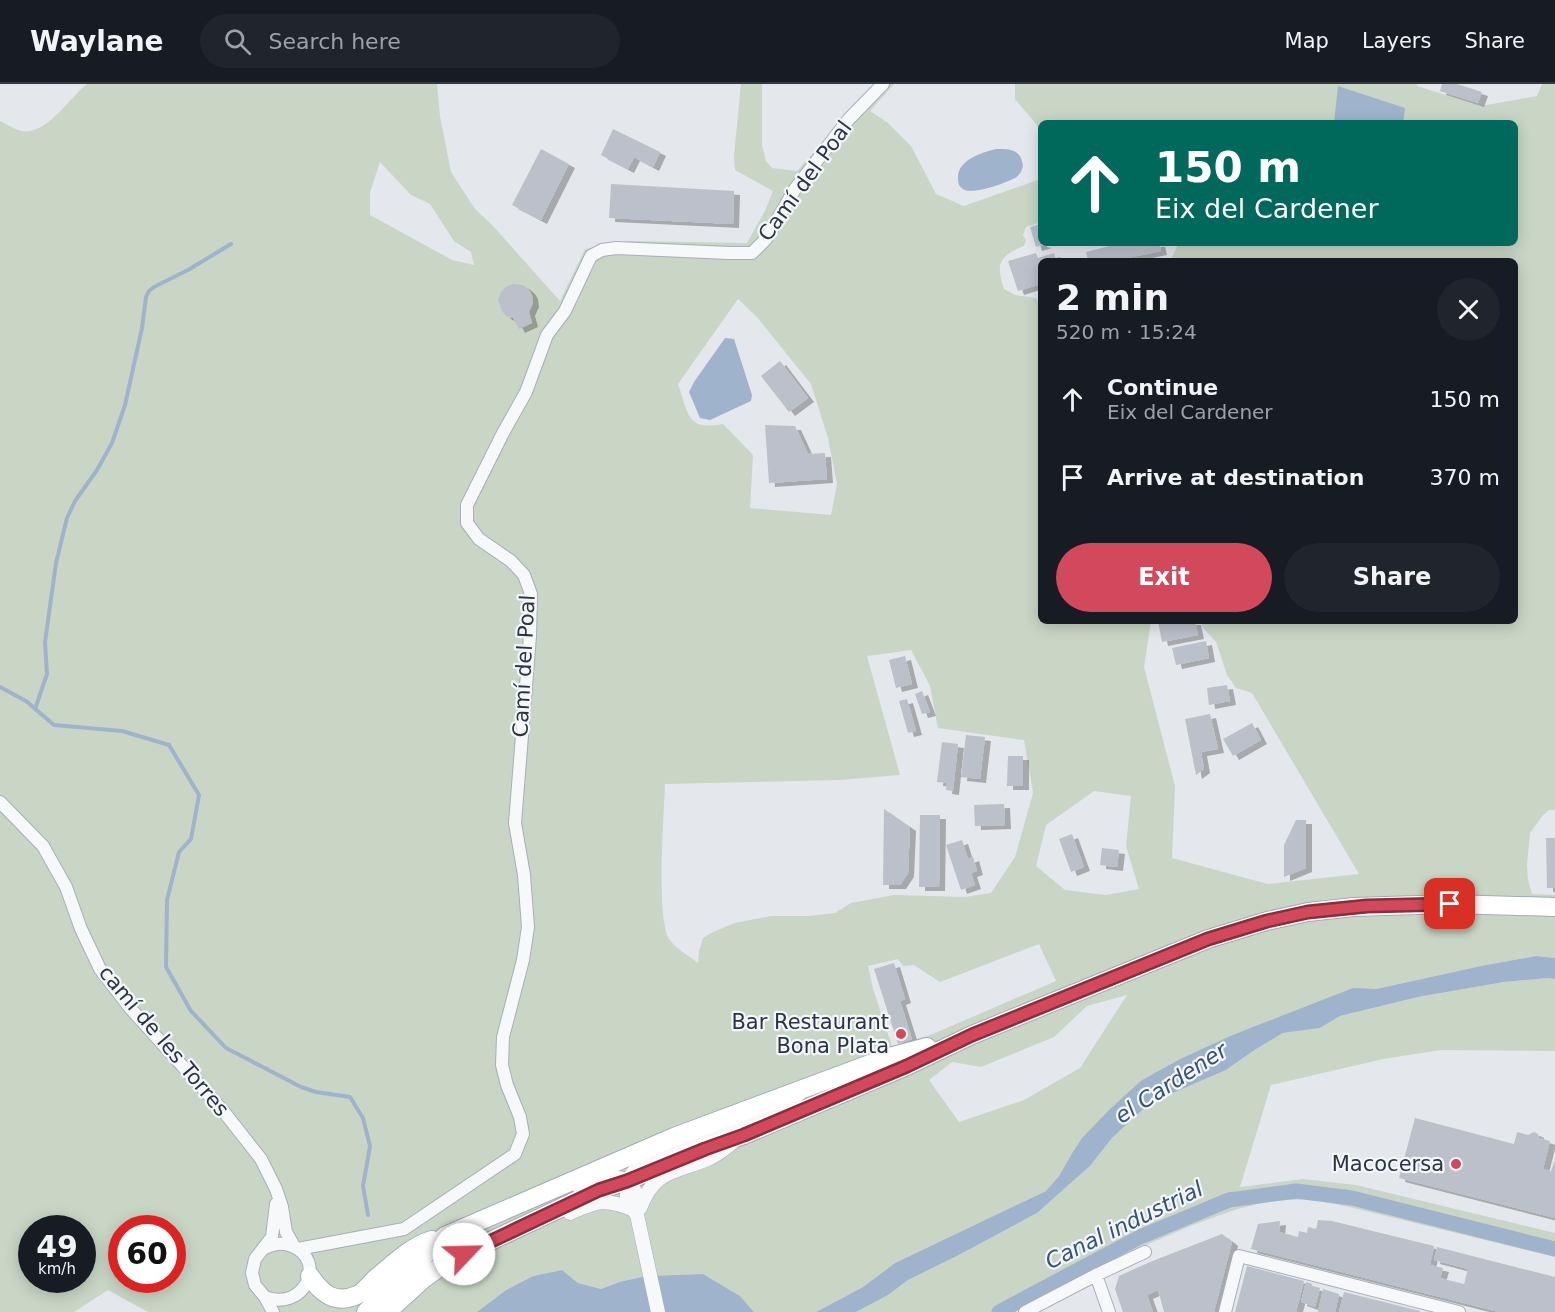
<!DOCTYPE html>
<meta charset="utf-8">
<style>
:root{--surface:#171b24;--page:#20242c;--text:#f1f3f6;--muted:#9ea1a6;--line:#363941;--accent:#d1495b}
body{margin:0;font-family:"DejaVu Sans",sans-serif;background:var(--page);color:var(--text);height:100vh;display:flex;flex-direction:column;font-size:22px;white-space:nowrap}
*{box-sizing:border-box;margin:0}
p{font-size:20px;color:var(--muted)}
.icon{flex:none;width:33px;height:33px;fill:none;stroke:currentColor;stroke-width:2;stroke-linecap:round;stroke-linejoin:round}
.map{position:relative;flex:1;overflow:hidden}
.sheet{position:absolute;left:1038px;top:174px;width:480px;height:366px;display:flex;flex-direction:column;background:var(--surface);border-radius:9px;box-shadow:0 3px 15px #0003}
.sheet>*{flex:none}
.hud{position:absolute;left:1038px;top:36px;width:480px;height:126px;border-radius:9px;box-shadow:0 3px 15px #0003;background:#00695c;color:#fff;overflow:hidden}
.speed{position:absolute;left:18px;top:1131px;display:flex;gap:12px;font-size:30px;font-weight:700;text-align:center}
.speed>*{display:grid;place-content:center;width:78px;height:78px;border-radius:50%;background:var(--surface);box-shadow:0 3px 15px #0003;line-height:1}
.speed small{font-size:15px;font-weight:400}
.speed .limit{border:9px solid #d22;background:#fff;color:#111}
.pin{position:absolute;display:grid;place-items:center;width:51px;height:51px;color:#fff;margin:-26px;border-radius:12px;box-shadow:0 3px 9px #0006}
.me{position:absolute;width:66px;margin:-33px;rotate:66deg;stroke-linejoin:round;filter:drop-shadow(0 0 4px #0008)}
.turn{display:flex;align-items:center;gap:21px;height:126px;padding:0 18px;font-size:27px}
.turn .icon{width:78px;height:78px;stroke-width:2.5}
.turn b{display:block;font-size:42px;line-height:51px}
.round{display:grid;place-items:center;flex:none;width:63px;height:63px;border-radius:32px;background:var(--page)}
.headline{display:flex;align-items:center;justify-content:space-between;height:102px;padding:0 18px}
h1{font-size:36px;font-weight:700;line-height:45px}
.action{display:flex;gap:12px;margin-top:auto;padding:12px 18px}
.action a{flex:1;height:69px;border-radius:36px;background:var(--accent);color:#fff;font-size:24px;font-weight:700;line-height:69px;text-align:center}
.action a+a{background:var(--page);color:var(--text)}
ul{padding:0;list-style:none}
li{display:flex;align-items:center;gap:18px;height:78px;padding:0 18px}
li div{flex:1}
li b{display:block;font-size:22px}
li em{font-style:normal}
header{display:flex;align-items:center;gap:36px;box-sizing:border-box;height:84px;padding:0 30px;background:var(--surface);border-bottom:2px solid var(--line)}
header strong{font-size:28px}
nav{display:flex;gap:33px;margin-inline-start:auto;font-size:21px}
.search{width:420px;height:54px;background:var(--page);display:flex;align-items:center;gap:15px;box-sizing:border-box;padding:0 21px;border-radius:33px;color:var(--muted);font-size:22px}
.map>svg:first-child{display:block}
.green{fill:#c9d6c5;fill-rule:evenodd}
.water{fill:#9fb4cc}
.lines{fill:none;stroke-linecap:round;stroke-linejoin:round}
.stream{stroke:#9fb4cc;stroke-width:4}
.canal{stroke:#9fb4cc;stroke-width:15}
.building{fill:#bbc0ca;filter:url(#shadow)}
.minor-casing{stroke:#a9aeb7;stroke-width:14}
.tertiary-casing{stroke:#a9aeb7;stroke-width:15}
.primary-casing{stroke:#a3abb8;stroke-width:20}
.minor{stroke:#f7f8fa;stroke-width:12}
.tertiary{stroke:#f7f8fa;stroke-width:14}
.primary{stroke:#fff;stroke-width:18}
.route-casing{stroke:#882f3b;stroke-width:15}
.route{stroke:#d1495b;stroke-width:10}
.poi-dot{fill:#d1495b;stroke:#f4f6f9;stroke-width:2}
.labels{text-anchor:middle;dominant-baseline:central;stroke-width:4.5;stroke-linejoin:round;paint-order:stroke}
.street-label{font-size:21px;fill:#2b3445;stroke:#f4f6f9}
.poi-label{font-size:21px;fill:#2b3445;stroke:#f4f6f9;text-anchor:end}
.water-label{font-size:22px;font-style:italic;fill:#34527a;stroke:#f4f6f9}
</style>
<header>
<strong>Waylane</strong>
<div class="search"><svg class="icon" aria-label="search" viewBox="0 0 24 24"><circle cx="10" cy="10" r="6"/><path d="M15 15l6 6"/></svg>Search here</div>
<nav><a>Map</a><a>Layers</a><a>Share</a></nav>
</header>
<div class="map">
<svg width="1555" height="1228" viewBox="0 0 1555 1228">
<defs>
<filter id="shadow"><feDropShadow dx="6" dy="4" stdDeviation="0" flood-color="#0004"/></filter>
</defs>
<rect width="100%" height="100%" fill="#e4e7ec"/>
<path class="green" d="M87 0H437L440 32 451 88 475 125 493 142 560 217 585 165 629 157 747 159 765 127 773 107 735 86 734 72 741 0H762V61L766 77 772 84 797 87 875 0H894L870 27 888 39 911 62 936 110 964 122 1041 95V138L1026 143 1023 151 1026 156 1024 162C1000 172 995 178 1004 205L1015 211 1036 214 1041 223V537H1151L1144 583 1175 702 1172 774 1268 800 1359 790 1252 609 1236 604 1227 591 1216 558 1204 545 1200 537H1515V177H1170L1179 159H1515V39H1041V46L1015 15V0H1417V2L1481 22 1537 12 1542 0H1555V726H1549L1543 731 1530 749 1527 781 1528 796 1532 810 1555 811V874L1536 872 1481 882 1376 905H1353L1230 952 1180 975 1142 996 1071 1071 1059 1092 1046 1107 895 1179 863 1203 816 1228H754L740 1212 703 1190 646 1192 619 1198 601 1205 578 1199 562 1186 533 1192 506 1206 477 1228H148L108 1206 74 1228H0V37C7 40 15 46 22 47 46 52 71 12 87 0ZM380 78 411 111 430 120 454 157 471 168 474 181 452 176 370 131V108ZM738 215 757 233 811 300 828 354 837 400 831 431 750 424 753 371 723 340C686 347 689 330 678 300ZM911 566 930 602 938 644 1024 656 1033 709 1015 773 991 809 965 813 894 811 851 819 835 829 809 832H771L735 839 713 848 703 854 699 867 698 879C689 872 675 864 669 855 656 834 664 730 665 700L839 696 900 691 867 572ZM1094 707 1131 712 1126 762 1139 805 1106 811 1065 806 1036 782 1046 741ZM1039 860 1056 897 928 952 892 962 873 905 868 882 898 875 903 882 914 881 940 898ZM1127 911 1080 984 1024 1016 959 1038 929 996 952 978 981 983 1054 953 1087 922ZM32 1144H82V1196H32ZM122 1144H172V1196H122Z
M1548 894 1555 895V967L1441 966 1383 975 1271 1001 1240 1103 1303 1095 1356 1101 1555 1149V1173L1349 1123 1311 1115 1269 1117 1234 1126 1193 1141 1092 1184 1009 1228H856L888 1211 908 1196 957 1172 1037 1129 1090 1082 1112 1054 1150 1019 1226 986 1253 967 1283 949 1320 944 1340 932 1418 913 1504 898Z"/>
<path class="water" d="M1338 2 1405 24 1403 39H1334Z
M996 65C1010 65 1021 65 1023 82 1022 87 1020 91 1015 94 1006 99 975 110 965 106 960 104 958 100 958 95 957 76 981 69 996 65Z
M725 254 734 255 752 311 751 317 710 336 700 334 689 308 694 298Z
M1536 872 1555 874V895L1548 894 1504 898 1418 913 1340 932 1320 944 1283 949 1253 967 1226 986 1150 1019 1112 1054 1090 1082 1037 1129 957 1172 908 1196 888 1211 856 1228H816L863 1203 895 1179 1046 1107 1059 1092 1071 1071 1082 1054 1111 1024 1142 996 1180 975 1230 952 1353 904 1376 905 1481 882Z
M562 1186 578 1199 601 1205 619 1198 646 1192 703 1190 740 1212 754 1228H477L506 1206 533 1192Z"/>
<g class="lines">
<path class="stream" d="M0 603 26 617 54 641 122 647 169 661 199 711 191 755 179 768 167 816 166 883 191 927 226 964 301 1003 316 1008 350 1013 363 1034 370 1062 363 1102 368 1131
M35 625 47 590 45 558 56 479 67 434 75 417 97 386 112 359 125 321 142 244 146 213 149 207 154 203 188 186 231 160"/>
<path class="canal" d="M999 1228 1140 1153 1229 1116 1296 1107 1352 1114 1555 1165"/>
</g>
<path class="building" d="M1442 0H1457L1482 8 1478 19 1440 7Z
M613 45 660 68 653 83 634 73 628 85 601 71Z
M541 65 569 80 541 136 512 121Z
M611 100 734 107 733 140 609 134Z
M1041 140V159L1046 160 1036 163 1030 143Z
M1121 159H1159L1161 167 1113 177H1088L1086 168Z
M1036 169 1038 174 1054 169 1056 177H1041V200L1018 207 1008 177Z
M513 200 523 201 529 206 532 211 533 219 529 228 532 239 519 245 513 234 506 232 502 227 498 216 501 208 507 202Z
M780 277 808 314 789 328 761 292Z
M765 341 795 342 808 370 825 369 827 395 769 399Z
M1158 537H1195L1198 551 1162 558Z
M1206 557 1209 574 1176 581 1172 564Z
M905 572 912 600 896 604 889 576Z
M1227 601 1230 617 1209 621 1207 604Z
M922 607 930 628 922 630 915 610Z
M907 615 916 647 908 649 899 617Z
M1210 630 1218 665 1201 668 1204 685 1196 691 1185 635Z
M1252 639 1261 656 1233 672 1223 655Z
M966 651 985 653 980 695 961 693Z
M942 658 958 660 953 707 946 706 947 699 937 698Z
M1008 672H1023V702H1007Z
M1004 720 1005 741 975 742 974 721Z
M884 725 910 743 908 789 900 801H883Z
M920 731H940L939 803H919Z
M1296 736H1306V784L1284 793V761Z
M1072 750 1084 783 1071 788 1059 755Z
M1546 754H1555V804H1547Z
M962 756 968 775 973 773 977 787 971 789 975 801 961 806 946 761Z
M1102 764 1119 766 1117 783 1100 781Z
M894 879 905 915 900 917 912 955 898 960 874 885Z
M1415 1034 1514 1060 1517 1048 1528 1051 1534 1048 1538 1050 1539 1054 1550 1057 1543 1085 1551 1087 1555 1076V1134L1399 1094Z
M1318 1136 1332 1137 1434 1162 1430 1181 1443 1184 1440 1194 1464 1200 1468 1185 1434 1176 1437 1163 1555 1193V1228H1499L1251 1165 1258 1140 1280 1137 1279 1148 1298 1153 1299 1147 1307 1149 1308 1143 1316 1145Z
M1222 1150 1232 1158 1214 1228H1164L1158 1206 1147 1211 1153 1228H1123L1115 1205 1119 1192 1150 1178Z
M1247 1182 1304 1197 1296 1228H1235Z
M1306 1198 1312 1200V1202L1320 1204 1315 1223 1301 1218Z
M1323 1205 1339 1210 1335 1228H1318Z
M1344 1208 1420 1227V1228H1339Z"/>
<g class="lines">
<defs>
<path id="minor" d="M0 718 43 762 66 803 81 845 100 885 131 925 224 1028 261 1075 276 1105 282 1123 286 1148 294 1162
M265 1164C273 1160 283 1158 292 1162 328 1177 304 1228 265 1213
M298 1165 404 1145 515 1070 523 1050 520 1033 507 1001 502 981 503 953 523 876 528 843 524 791 515 739 530 552 531 510 524 491 511 477 479 455 467 439V421L503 349 526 308 547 251 565 227 591 172 602 166 616 164 729 169H752L766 155 795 105 848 36 883 0
M1096 1191 1109 1228
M273 1228 265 1213 255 1201 252 1189 255 1175 272 1153 276 1120
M1025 1228 1096 1191 1145 1168
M1225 1228 1239 1172 1459 1228"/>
<path id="tertiary" d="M579 1103C609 1091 629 1084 641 1121
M640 1124C655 1084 676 1089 710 1074 718 1070 726 1064 733 1058
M570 1129C597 1117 605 1114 632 1125
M658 1228 637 1131 627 1117V1097L638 1082 673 1066 765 1032 786 1021 801 1008"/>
<path id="primary" d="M310 1192C321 1209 335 1221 357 1211 363 1209 369 1201 374 1196 391 1182 411 1162 432 1156
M366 1228 445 1152 674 1053 886 974 927 963
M387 1228 422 1196 437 1185 463 1170 599 1106 627 1097 705 1064 744 1051 907 982 972 951 1208 855 1267 837 1308 828 1354 823 1450 820 1555 823"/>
</defs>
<use href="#minor" class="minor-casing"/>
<use href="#tertiary" class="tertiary-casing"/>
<use href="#primary" class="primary-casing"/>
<use href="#minor" class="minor"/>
<use href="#tertiary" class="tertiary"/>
<use href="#primary" class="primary"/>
</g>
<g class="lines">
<defs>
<path id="route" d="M464 1170 599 1106 627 1097 705 1065 744 1051 907 982 972 951 1208 855 1267 837 1308 828 1367 822 1450 820"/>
</defs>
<use href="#route" class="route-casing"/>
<use href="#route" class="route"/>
</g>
<g class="poi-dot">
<circle cx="901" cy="950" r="6"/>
<circle cx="1456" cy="1080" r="6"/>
</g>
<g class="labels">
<g class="street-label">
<text transform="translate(805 97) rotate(-54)">Camí del Poal</text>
<text transform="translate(524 582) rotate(-87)">Camí del Poal</text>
<text transform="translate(164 957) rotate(50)">camí de les Torres</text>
</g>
<g class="poi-label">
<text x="889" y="938">Bar Restaurant<tspan x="889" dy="24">Bona Plata</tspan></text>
<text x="1444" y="1080">Macocersa</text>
</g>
<g class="water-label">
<text transform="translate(1171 999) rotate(-33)">el Cardener</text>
<text transform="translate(1124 1141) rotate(-26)">Canal industrial</text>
</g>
</g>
</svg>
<div class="speed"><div>49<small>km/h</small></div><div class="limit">60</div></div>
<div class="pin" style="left:1450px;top:820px;background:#d93025"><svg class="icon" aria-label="arrive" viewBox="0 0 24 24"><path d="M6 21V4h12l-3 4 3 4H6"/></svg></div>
<svg class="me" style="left:464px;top:1170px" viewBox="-20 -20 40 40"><circle r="19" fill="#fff"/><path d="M0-13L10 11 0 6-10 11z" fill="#d1495b"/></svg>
<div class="hud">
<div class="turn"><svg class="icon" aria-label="ahead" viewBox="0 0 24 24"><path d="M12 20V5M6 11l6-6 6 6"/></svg><div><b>150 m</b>Eix del Cardener</div></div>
</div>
<section class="sheet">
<div class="headline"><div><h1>2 min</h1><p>520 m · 15:24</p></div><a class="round"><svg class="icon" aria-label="close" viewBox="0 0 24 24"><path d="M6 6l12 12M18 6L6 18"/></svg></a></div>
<ul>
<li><svg class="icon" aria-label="ahead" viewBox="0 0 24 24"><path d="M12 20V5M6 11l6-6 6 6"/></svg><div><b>Continue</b><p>Eix del Cardener</p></div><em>150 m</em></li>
<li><svg class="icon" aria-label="arrive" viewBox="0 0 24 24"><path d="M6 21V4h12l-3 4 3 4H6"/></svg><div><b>Arrive at destination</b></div><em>370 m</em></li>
</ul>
<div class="action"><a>Exit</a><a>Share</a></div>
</section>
</div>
